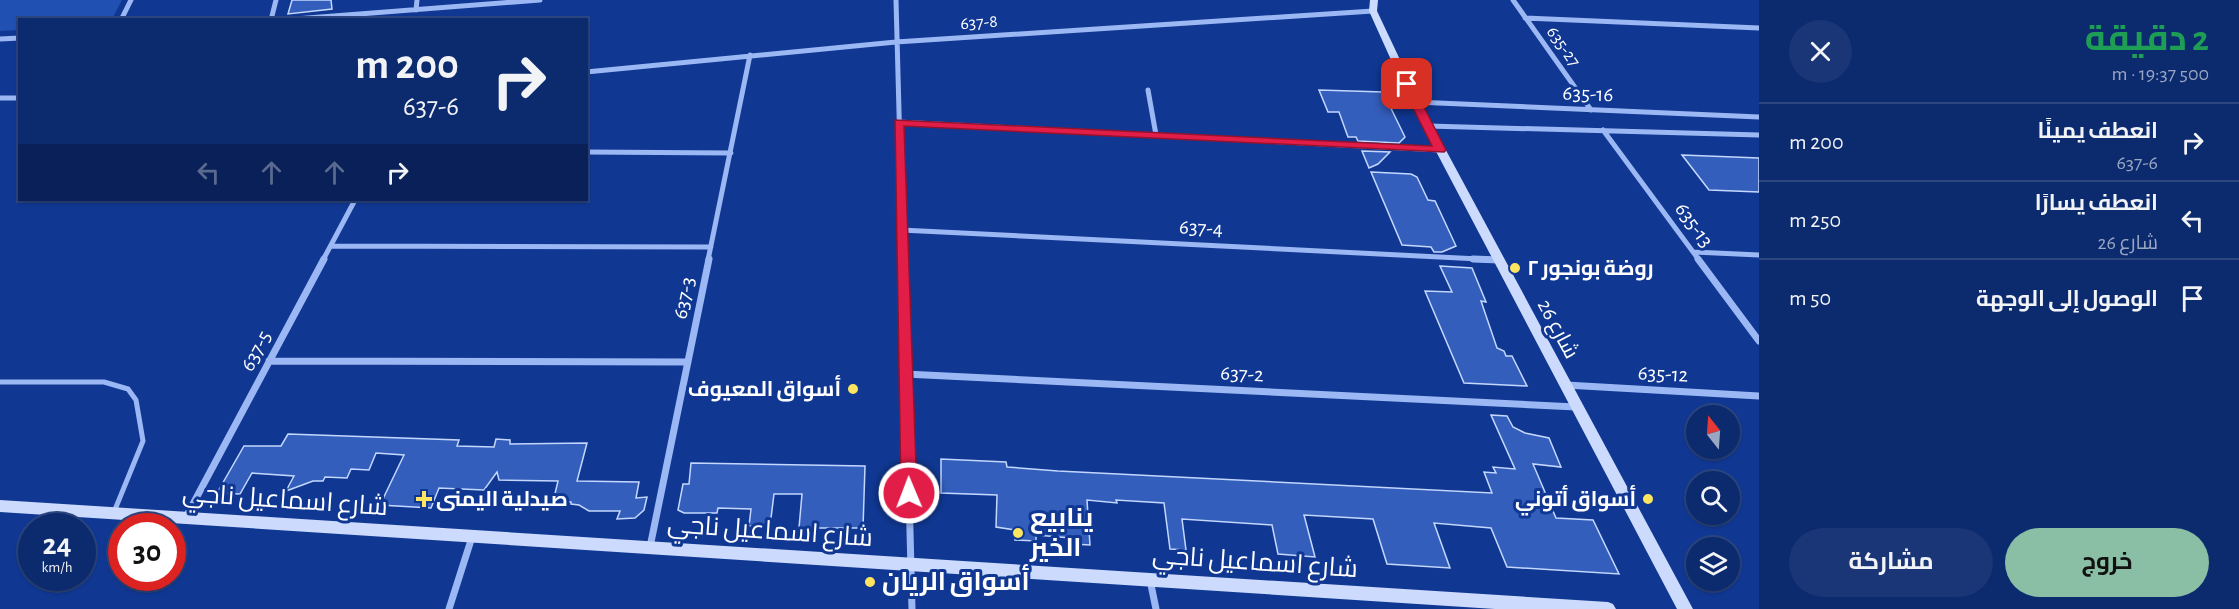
<!DOCTYPE html>
<html lang="ar">
<meta charset="utf-8">
<style>
:root{--surface:#0c2a6e;--page:#1a3676;--text:#f1f3f6;--muted:#9aa7c2;--line:#2c4681;--accent:#8abfa5}
body{margin:0;font-family:"Alegreya Sans",Cairo,sans-serif;background:var(--page);color:var(--text);direction:rtl;height:100vh;display:flex;flex-direction:column;font-size:22px;white-space:nowrap}
*{box-sizing:border-box;margin:0}
p{font-size:20px;color:var(--muted)}
.icon{flex:none;width:33px;height:33px;fill:none;stroke:currentColor;stroke-width:2;stroke-linecap:round;stroke-linejoin:round}
.map{position:relative;flex:1;overflow:hidden;direction:ltr}
.panel{display:flex;flex-direction:column;background:var(--surface);width:480px}
.panel>*{flex:none}
.hud{position:absolute;left:18px;top:18px;width:570px;height:183px;border-radius:0px;box-shadow:0 2px 4px #0004,0 0 0 2px var(--line);direction:rtl;background:#0c2a6e;color:var(--text);overflow:hidden}
.needle{width:39px;rotate:343deg}
.buttons{position:absolute;left:1686px;top:405px;display:grid;gap:12px}
.buttons a{display:grid;place-items:center;width:54px;height:54px;border-radius:50%;background:var(--surface);box-shadow:0 2px 4px #0004,0 0 0 2px var(--line);font-size:30px}
.speed{position:absolute;left:18px;top:513px;display:flex;gap:12px;font-size:30px;font-weight:700;text-align:center}
.speed>*{display:grid;place-content:center;width:78px;height:78px;border-radius:50%;background:var(--surface);box-shadow:0 2px 4px #0004,0 0 0 2px var(--line);line-height:1}
.speed small{font-size:15px;font-weight:400}
.speed .limit{border:9px solid #d22;background:#fff;color:#111}
.pin{position:absolute;display:grid;place-items:center;width:51px;height:51px;color:#fff;margin:-26px;border-radius:12px;box-shadow:0 3px 9px #0006}
.me{position:absolute;width:66px;margin:-33px;rotate:359deg;stroke-linejoin:round;filter:drop-shadow(0 0 4px #0008)}
.turn{display:flex;align-items:center;gap:21px;height:126px;padding:0 30px;font-size:27px}
.turn .icon{width:78px;height:78px;stroke-width:2.5}
.turn b{display:block;font-size:42px;line-height:51px}
.lanes{display:flex;align-items:center;height:57px;padding:0 30px;background:#0003;justify-content:center;gap:30px;direction:ltr}
.lanes .off{opacity:.35}
.round{display:grid;place-items:center;flex:none;width:63px;height:63px;border-radius:32px;background:var(--page)}
.summary{display:flex;align-items:center;justify-content:space-between;height:102px;padding:0 30px}
h1{font-size:36px;font-weight:700;line-height:45px;color:#1e9e55}
.action{display:flex;gap:12px;margin-top:auto;padding:12px 30px}
.action a{flex:1;height:69px;border-radius:36px;background:var(--accent);color:#111;font-size:24px;font-weight:700;line-height:69px;text-align:center}
.action a+a{background:var(--page);color:var(--text)}
ul{padding:0;list-style:none}
li{display:flex;align-items:center;gap:18px;height:78px;padding:0 30px;border-top:2px solid var(--line)}
li div{flex:1}
li b{display:block;font-size:22px}
li em{font-style:normal}
main{display:flex;flex:1;min-height:0}
.map>svg:first-child{display:block}
.green{fill:#2150b3}
.building{fill:#345ebb;stroke:#c4d7fe;stroke-width:1.5}
.lines{fill:none;stroke-linecap:round;stroke-linejoin:round}
.lane{stroke:#9cb8f4;stroke-width:5}
.street-far1{stroke:#9cb8f4;stroke-width:5}
.street{stroke:#9cb8f4;stroke-width:7}
.secondary{fill:#ccdbfd;fill-rule:evenodd}
.route{fill:#e11d48;stroke:#92132f;stroke-width:1.5}
.poi-dot{fill:#ffe55f;stroke:#103893;stroke-width:2}
.labels{text-anchor:middle;dominant-baseline:central;stroke-width:6;stroke-linejoin:round;paint-order:stroke}
.far-street-label{font-size:18px;fill:#fff;stroke:#103893}
.street-label{font-size:21px;fill:#fff;stroke:#103893}
.poi-label{font-size:21px;font-weight:bold;fill:#fff;stroke:#103893;text-anchor:start}
.near-street-label{font-size:26px;fill:#fff;stroke:#103893}
.near-poi-label{font-size:26px;font-weight:bold;fill:#fff;stroke:#103893;text-anchor:start}
</style>
<main>
<section class="panel">
<div class="summary"><div><h1>2 دقيقة</h1><p>500 m · 19:37</p></div><a class="round"><svg class="icon" aria-label="close" viewBox="0 0 24 24"><path d="M6 6l12 12M18 6L6 18"/></svg></a></div>
<ul>
<li><svg class="icon" aria-label="right" viewBox="0 0 24 24"><path d="M7 20v-9h11M14 6l5 5-5 5"/></svg><div><b>انعطف يمينًا</b><p>637-6</p></div><em>200 m</em></li>
<li><svg class="icon" aria-label="left" viewBox="0 0 24 24"><path d="M17 20v-9H6M10 6l-5 5 5 5"/></svg><div><b>انعطف يسارًا</b><p>شارع 26</p></div><em>250 m</em></li>
<li><svg class="icon" aria-label="arrive" viewBox="0 0 24 24"><path d="M6 21V4h12l-3 4 3 4H6"/></svg><div><b>الوصول إلى الوجهة</b></div><em>50 m</em></li>
</ul>
<div class="action"><a>خروج</a><a>مشاركة</a></div>
</section>
<div class="map">
<svg width="1759" height="609" viewBox="0 0 1759 609">
<rect width="100%" height="100%" fill="#103893"/>
<path class="green" d="M0 0H122L112 19 20 20 19 30 0 31Z"/>
<path class="building" d="M292 0H331L332 9 288 14Z
M1319 90 1383 92 1405 137 1399 143 1358 141 1356 137H1348L1339 112H1328Z
M1362 151 1390 152 1378 164 1369 168Z
M1682 155 1759 158V192L1709 190Z
M1371 172 1411 174 1417 177 1428 200 1435 201 1456 246 1442 252H1434L1431 247 1402 245Z
M1440 266 1472 268 1486 302 1481 301 1497 348 1504 351 1506 356H1512L1527 386 1464 383 1425 291 1452 292Z
M1491 415 1507 416 1513 427 1525 433 1549 438 1561 467 1533 464 1556 518 1593 520 1619 574 1507 567 1491 528 1434 523 1450 568 1387 564 1373 519 1304 515 1315 557 1278 554 1272 525 1182 519 1186 550 1170 549 1164 503 1116 500 1117 503 1087 500 1090 545 1071 544V538L1036 535V541L1015 540V530L996 527 997 495 941 493V459L1006 462 1007 467 1058 471 1492 493 1484 472 1496 473 1493 467 1515 469Z
M288 434 459 440 457 446 494 447 496 439 510 440V444L587 443 577 481 639 482 636 498 647 497 644 510 635 518 617 519 620 511H589L579 505 571 504V502H553L558 481 499 480 497 472 484 490 439 488 431 508 380 505 404 455 376 453 369 470 351 469 347 478 325 477 323 481H313L286 491 294 476 252 473 240 494 217 493 244 446H281Z
M691 463 865 466 863 528H799L802 494H774L770 526H749L751 509 718 508 717 513H684L678 510 683 484H689Z"/>
<g class="lines">
<path class="lane" d="M0 382H104L128 389 136 400 143 441 114 512"/>
<path class="street-far1" d="M896 0 903 260
M1513 0 1591 110
M416 10 417 0
M1525 18 1759 28
M121 20 131 0
M271 20 276 0
M282 20 540 0
M0 39 20 38
M586 72 896 42 1373 11
M1148 90 1156 135
M0 98H20
M1415 102 1759 117
M898 122 1440 150
M1428 126 1759 135
M1603 130 1699 260
M586 152 731 153
M901 230 1499 260
M331 246 711 247
M1694 252 1759 255
M323 260 355 200
M708 260 750 55"/>
<path class="street" d="M903 259 912 609
M1473 259 1499 260
M1698 259 1759 341
M269 361 688 362
M905 374 1576 407
M1566 385 1759 396
M186 517 324 259
M650 547 709 259
M1150 580 1156 609
M449 609 472 537"/>
<path class="secondary" d="M1370 0H1378L1377 11 1420 102 1693 609H1677L1410 102 1369 11Z
M0 500 1608 602 1613 604 1616 609H1495L0 512Z"/>
</g>
<path class="route" d="M1407 81 1412 84 1446 150 1444 152 904 126 917 493 914 498 909 500 903 498 901 493 895 120 1432 146 1401 84Z"/>
<g class="poi-dot">
<circle cx="1515" cy="268" r="6"/>
<circle cx="853" cy="389" r="6"/>
<path d="M421 490h6v6h6v6h-6v6h-6v-6h-6v-6h6z"/>
<circle cx="1648" cy="499" r="6"/>
<circle cx="1018" cy="533" r="6"/>
<circle cx="870" cy="582" r="6"/>
</g>
<g class="labels">
<g class="far-street-label">
<text transform="translate(979 23) rotate(-4)">637-8</text>
<text transform="translate(1563 47) rotate(55)">635-27</text>
</g>
<g class="street-label">
<text transform="translate(1588 94) rotate(2)">635-16</text>
<text transform="translate(1694 225) rotate(54)">635-13</text>
<text transform="translate(1201 228) rotate(3)">637-4</text>
<text transform="translate(684 298) rotate(-78)">637-3</text>
<text transform="translate(1558 329) rotate(62)">شارع 26</text>
<text transform="translate(256 351) rotate(-62)">637-5</text>
<text transform="translate(1242 374) rotate(3)">637-2</text>
<text transform="translate(1663 374) rotate(3)">635-12</text>
</g>
<g class="poi-label">
<text x="1527" y="268">روضة بونجور ٢</text>
<text x="841" y="389" text-anchor="end">أسواق المعيوف</text>
<text x="436" y="499">صيدلية اليمنى</text>
<text x="1636" y="499" text-anchor="end">أسواق أتوني</text>
</g>
<g class="near-street-label">
<text transform="translate(285 500) rotate(4)">شارع اسماعيل ناجي</text>
<text transform="translate(770 531) rotate(4)">شارع اسماعيل ناجي</text>
<text transform="translate(1255 562) rotate(4)">شارع اسماعيل ناجي</text>
</g>
<g class="near-poi-label">
<text x="1030" y="518">ينابيع<tspan x="1030" dy="30">الخير</tspan></text>
<text x="882" y="582">أسواق الريان</text>
</g>
</g>
</svg>
<div class="buttons">
<a><svg class="needle" viewBox="-14 -14 28 28"><path d="M0-13l5 13h-10z" fill="#e53935"/><path d="M0 13l5-13h-10z" fill="#9aa7c2"/></svg></a>
<a><svg class="icon" aria-label="search" viewBox="0 0 24 24"><circle cx="10" cy="10" r="6"/><path d="M15 15l6 6"/></svg></a>
<a><svg class="icon" aria-label="layers" viewBox="0 0 24 24"><path d="M12 4l9 5-9 5-9-5zM3 14l9 5 9-5"/></svg></a>
</div>
<div class="speed"><div>24<small>km/h</small></div><div class="limit">30</div></div>
<div class="pin" style="left:1407px;top:84px;background:#d93025"><svg class="icon" aria-label="arrive" viewBox="0 0 24 24"><path d="M6 21V4h12l-3 4 3 4H6"/></svg></div>
<svg class="me" style="left:909px;top:493px" viewBox="-20 -20 40 40"><circle r="17" fill="#e11d48" stroke="#fff" stroke-width="3"/><path d="M0-11L8 9 0 5-8 9z" fill="#fff"/></svg>
<div class="hud">
<div class="turn"><svg class="icon" aria-label="right" viewBox="0 0 24 24"><path d="M7 20v-9h11M14 6l5 5-5 5"/></svg><div><b>200 m</b>637-6</div></div>
<div class="lanes"><svg class="icon off" aria-label="left" viewBox="0 0 24 24"><path d="M17 20v-9H6M10 6l-5 5 5 5"/></svg><svg class="icon off" aria-label="ahead" viewBox="0 0 24 24"><path d="M12 20V5M6 11l6-6 6 6"/></svg><svg class="icon off" aria-label="ahead" viewBox="0 0 24 24"><path d="M12 20V5M6 11l6-6 6 6"/></svg><svg class="icon" aria-label="right" viewBox="0 0 24 24"><path d="M7 20v-9h11M14 6l5 5-5 5"/></svg></div>
</div>
</div>
</main>
